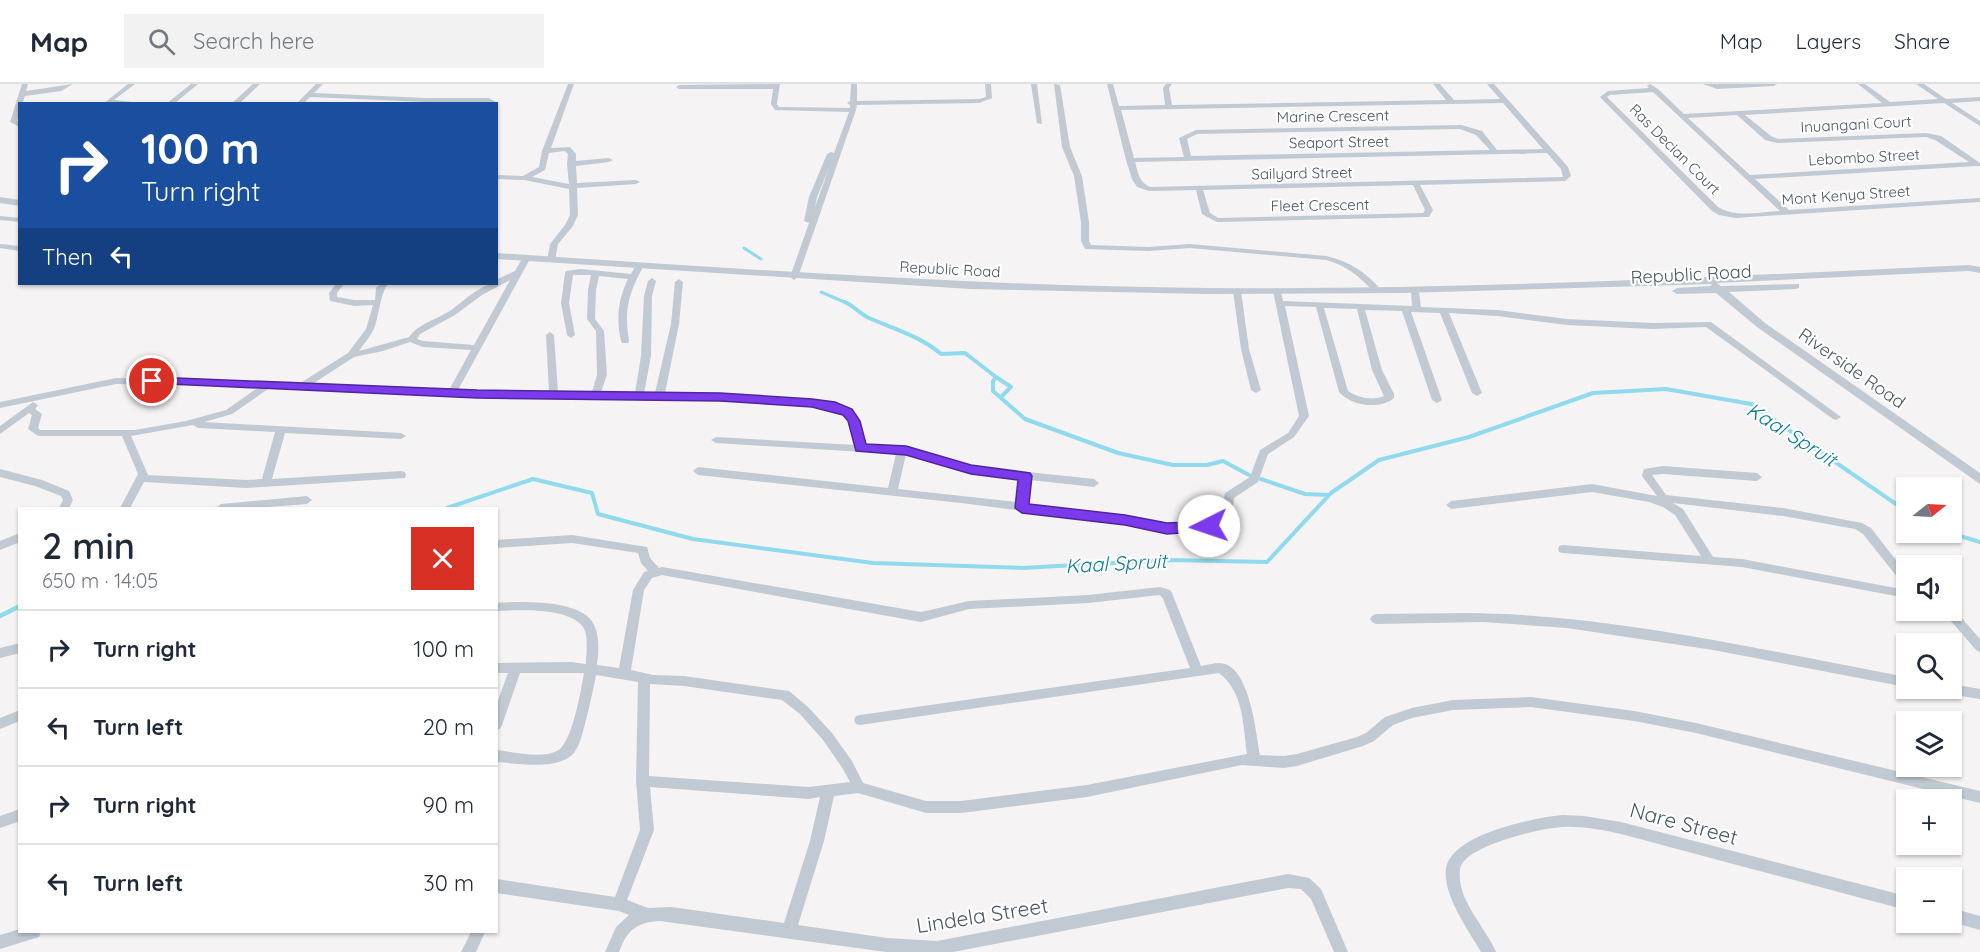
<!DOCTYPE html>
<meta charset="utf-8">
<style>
:root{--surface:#fff;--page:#f2f2f3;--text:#1f2937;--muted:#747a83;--line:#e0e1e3}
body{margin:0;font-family:Quicksand,sans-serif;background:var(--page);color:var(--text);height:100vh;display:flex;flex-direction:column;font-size:22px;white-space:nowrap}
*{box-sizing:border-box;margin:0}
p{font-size:20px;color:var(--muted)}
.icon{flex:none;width:33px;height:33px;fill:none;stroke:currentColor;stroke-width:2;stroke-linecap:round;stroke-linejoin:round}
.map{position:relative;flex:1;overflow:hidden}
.details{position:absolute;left:18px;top:423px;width:480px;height:426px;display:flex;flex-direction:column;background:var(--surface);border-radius:0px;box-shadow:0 2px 4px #0004}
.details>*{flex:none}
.top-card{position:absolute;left:18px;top:18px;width:480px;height:183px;border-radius:0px;box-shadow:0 2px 4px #0004;background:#1a4fa0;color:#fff;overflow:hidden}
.needle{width:39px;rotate:72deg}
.buttons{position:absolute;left:1896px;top:393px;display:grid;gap:12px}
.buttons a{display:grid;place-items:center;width:66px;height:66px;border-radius:0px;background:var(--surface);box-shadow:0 2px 4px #0004;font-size:30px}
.pin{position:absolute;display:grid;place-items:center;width:51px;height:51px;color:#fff;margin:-26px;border:3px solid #fff;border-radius:50%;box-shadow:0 2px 6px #0007}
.me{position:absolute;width:66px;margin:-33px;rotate:266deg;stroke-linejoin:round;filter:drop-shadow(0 0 4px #0008)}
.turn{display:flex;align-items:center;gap:21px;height:126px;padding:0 24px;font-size:27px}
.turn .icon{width:78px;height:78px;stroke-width:2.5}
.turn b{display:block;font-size:42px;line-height:51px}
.then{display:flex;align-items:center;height:57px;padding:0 24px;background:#0003;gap:12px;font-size:22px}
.round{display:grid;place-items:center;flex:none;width:63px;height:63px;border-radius:0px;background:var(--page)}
.head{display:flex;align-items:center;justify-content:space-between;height:102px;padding:0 24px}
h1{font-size:36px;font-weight:600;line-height:45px}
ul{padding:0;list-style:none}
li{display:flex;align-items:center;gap:18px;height:78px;padding:0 24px;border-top:2px solid var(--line)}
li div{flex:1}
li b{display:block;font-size:22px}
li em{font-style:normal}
header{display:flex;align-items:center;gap:36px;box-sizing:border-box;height:84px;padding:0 30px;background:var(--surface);border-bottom:2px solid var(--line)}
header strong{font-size:28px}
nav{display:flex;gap:33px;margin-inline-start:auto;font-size:21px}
.search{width:420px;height:54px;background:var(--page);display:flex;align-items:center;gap:15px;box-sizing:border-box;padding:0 21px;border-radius:0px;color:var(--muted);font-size:22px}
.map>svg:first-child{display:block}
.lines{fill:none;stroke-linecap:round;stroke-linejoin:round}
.stream-far2{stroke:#90daee;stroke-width:3}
.stream-far1{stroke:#90daee;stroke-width:4}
.stream{stroke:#90daee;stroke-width:4.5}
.minor{fill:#c1cad2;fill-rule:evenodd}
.tertiary{fill:#c1cad2;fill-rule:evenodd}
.route{fill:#7c3aed;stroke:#51269a;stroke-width:1.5}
.labels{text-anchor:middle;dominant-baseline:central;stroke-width:4.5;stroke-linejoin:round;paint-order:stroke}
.far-street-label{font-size:15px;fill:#4a5661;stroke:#fff}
.street-label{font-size:18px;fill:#4a5661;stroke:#fff}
.water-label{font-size:20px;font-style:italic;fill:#0c7c9b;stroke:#fff}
.near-street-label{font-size:21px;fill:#4a5661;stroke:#fff}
</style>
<header>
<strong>Map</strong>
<div class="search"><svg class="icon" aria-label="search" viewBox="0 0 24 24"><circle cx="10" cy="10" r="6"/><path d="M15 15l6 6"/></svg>Search here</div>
<nav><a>Map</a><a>Layers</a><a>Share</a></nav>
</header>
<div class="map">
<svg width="1980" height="868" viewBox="0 0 1980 868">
<rect width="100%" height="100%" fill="#f5f3f3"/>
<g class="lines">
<path class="stream-far2" d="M744 164 761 175
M821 208 849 220"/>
<path class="stream-far1" d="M845 218C854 222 860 230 869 234 894 245 920 252 941 270L965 269 996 293 993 297V307L1025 335 1118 369 1173 381H1207L1223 377 1249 391
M996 293 1011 303 1001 313
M1261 395 1305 410 1329 411
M447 424 533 395 592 409 598 430 693 455 873 479 1022 484 1168 476 1267 478 1331 409 1379 376 1469 353 1593 309 1666 305 1751 320 1906 427
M1947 448 1980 458"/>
<path class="stream" d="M0 532 20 522"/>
<path class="minor" d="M22 0H28L26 7 73 0 61 7 25 12 22 20H20V28L17 37 20 38V43L10 38Z
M128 0H135L114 16 150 20H103Z
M191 0H198L174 20H166Z
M253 0H260L239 20H231Z
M316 0H323L314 9 426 14H489L499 20 496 22V20L488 18H426L310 13 303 20H296Z
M568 0H574L551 64 570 63 576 70V77L609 74 613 76 609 78 576 82 577 99 636 96 640 98 636 100 577 104 578 131 573 142 558 160 555 176 551 178 547 176 550 160 565 141 570 131 569 105 524 96 496 95V91L523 92 539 83 542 67ZM565 67 568 70 567 80 569 100 532 93 545 86 549 69Z
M774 0H780L777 20 779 23 850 24V21L847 19 850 17 851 0H857V17L979 15 986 13 985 0H991L992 14 979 19 857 21 856 26 798 193 794 196 790 193 809 139 804 137 809 113 827 70 831 68 834 69 849 28 775 26 771 20 773 5H679L676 3 679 1ZM829 84 815 123 817 113Z
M1031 0H1037L1042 40 1037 39Z
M1054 0 1060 1 1070 63 1082 92 1089 138V157L1091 161 1148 163 1190 160 1326 172C1349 177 1366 188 1381 206L1377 209 1374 208C1360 193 1346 181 1326 176L1190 164 1148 167 1085 165 1081 157V138L1074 92 1062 63Z
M1107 0H1113L1119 22 1165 21 1163 4 1166 0H1172L1169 4 1172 21 1446 16 1433 0H1440L1454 16 1500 15 1487 0H1494L1568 83 1571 92 1565 97 1420 101 1433 126 1429 133H1426L1217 138 1202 130 1196 106 1149 107 1137 103 1132 95 1126 76ZM1503 19 1543 65 1497 66 1482 47 1461 41 1196 46 1179 54 1184 73 1134 74 1121 26ZM1460 45 1476 51 1490 66 1191 72 1187 55 1197 50ZM1547 69 1561 85 1563 93 1150 103C1139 98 1138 89 1135 78ZM1413 101 1425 126 1423 129 1218 134 1210 129 1203 106Z
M1650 0 1658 5 1684 30 1882 19 1858 0H1865L1890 18 1938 15 1916 0H1924L1946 15 1980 13V17L1952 19 1980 37V42L1944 19 1745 31 1771 52 1778 55 1926 49 1941 52 1980 79V82H1977L1755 95 1789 126 1980 114V118L1735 134 1719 131 1712 127 1600 13 1608 7 1649 4 1647 2ZM1653 8 1780 127C1760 128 1736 134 1718 123L1607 13 1610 11ZM1737 31 1765 56 1777 59 1926 53 1935 56 1969 78 1750 91 1688 34Z
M1703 0H1777L1774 2 1717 5Z
M0 132 20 134V138L0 136Z
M0 160 20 162V167L0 164Z
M523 173H526L530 175 458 306 549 308 546 251 550 248 554 251 558 308H592L597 291 596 247 587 235 588 206 591 191H573L569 219 575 251 571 254 567 251 561 219 565 189 566 187 581 185 631 190 636 181H639L643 183C628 210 624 227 629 257L628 259H622L621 257C616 234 618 216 628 195L599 192 596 206 595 235 604 247 607 291 601 308 635 309 641 272 644 212 648 197 652 194 656 197 652 212 651 272 644 309H655L671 240 675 198 679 195 683 198 679 240 665 309C724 310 784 311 843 321 858 329 861 346 865 361L902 363 971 382 1094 395 1099 399 1094 403 1030 396 1028 420 1125 432 1167 440 1218 436 1221 434 1225 409 1250 393 1260 366 1288 349 1299 332 1273 207 1277 204 1281 207 1283 217 1412 222 1411 208 1415 205 1419 208 1421 223 1497 226 1567 235 1653 239 1711 238 1841 333 1836 336 1833 335 1706 243 1653 245 1567 241 1497 232 1449 229 1482 309 1477 312 1472 309 1440 229 1411 228 1442 316 1437 319 1432 316 1402 227 1365 226 1382 286 1394 310V314C1380 326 1351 322 1339 308L1316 223 1285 222 1309 332 1294 353 1268 370 1258 398 1234 414 1231 436 1230 439 1220 444 1167 448 1125 440 961 419 698 391 693 387 698 383 888 404 896 370 716 359 711 356 716 353 855 361 849 338 840 327 812 322 720 316 477 313 271 303 232 330 204 338 401 349 406 352 401 355 285 349 272 395 401 387 405 388 406 391 405 394 246 404 144 398 130 424H120L138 390 122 352H38L28 345 32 331 29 329 0 350V342L33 318 38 321 35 325 42 330 38 344 40 346H135L186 337 226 326 259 303 116 300 0 324V318L116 294 302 298 348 269 366 245 373 221 354 222 330 217 329 209 336 200H344L337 209V213L354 216H375L376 204 380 200H388C381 208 379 230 375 242 372 251 364 259 359 267L409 253C418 240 435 236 448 228 463 219 478 200 496 200V196L515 187ZM510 196 474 261 423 257 417 255 420 250 455 231 482 211ZM1324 224 1357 225 1372 286 1384 312C1372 317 1359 314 1348 307ZM410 258 423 263 471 266 449 306 314 299 354 273 383 267ZM193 341 198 344 275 348 262 395 246 396 148 391 131 352ZM906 370 971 390 1020 395 1017 418 898 405Z
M1237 204 1241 207 1249 265 1261 306 1256 309 1251 306 1241 265 1233 207Z
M1663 382 1757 389 1762 393 1757 397 1663 390 1652 391 1666 411 1783 424 1862 439 1871 444 1906 489V500L1902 499 1863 450 1855 445 1783 432 1673 419 1683 425 1713 473 1742 475 1906 506V514L1742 483 1563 469 1559 468 1558 465 1559 462 1563 461 1701 472 1675 431 1663 423 1649 418 1592 408 1451 425 1446 421 1451 417 1592 400 1657 412 1642 392 1644 385Z
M0 385 42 396 69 407 73 416 69 424H59L63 416 61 412 35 402 0 393Z
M307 412 312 416 307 420 256 424H216L221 420Z
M20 449V458L0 466V457Z
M572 451 647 463 650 474 659 484 662 483 921 528 969 517 1088 511 1160 503 1170 506 1172 509 1201 582C1207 581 1214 579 1220 579 1250 581 1256 649 1260 671L1284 672 1297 670 1357 653 1366 649 1385 633 1412 624 1453 616 1531 613 1634 627 1696 639 1980 707V719L1696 649 1634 637 1531 623 1453 626 1412 634 1393 641 1374 657 1363 662 1297 682 1284 684 1242 681 1087 713 961 729H926L858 709 834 712 824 757 798 841 887 854 937 857 1288 790 1309 794 1321 805 1348 868H1334L1311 815 1301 805 1288 804 953 868H886L660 837C637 838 627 846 619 868H605L616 843 629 831 619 827 496 809V795L615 813 640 746 636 697 638 598 596 591C593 607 589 624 585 640 582 650 580 662 573 670 556 687 518 679 496 678V666C515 668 540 675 557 667 572 660 581 606 584 589H520L502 641 500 645 496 646V622L508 589H496V579L571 578 586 580C586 569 589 552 583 543 569 523 518 526 496 527V519C519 517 576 516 591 536 600 548 599 566 597 581L619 584 633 506 644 488 648 487 641 479 638 469 572 459 496 464V456ZM662 491 921 538 969 525 1088 519 1160 511 1163 515 1190 584 860 631 856 632 854 636 856 640 860 641 1219 589C1244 608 1243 642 1247 670L1087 701 961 717H926L863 699 852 677 832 649 808 623 789 607 684 592 653 591 631 586 644 506 652 494ZM650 600 684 602 782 616 800 630 823 656 843 685 850 698 809 703 649 692ZM650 703 809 715 820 713 810 757 784 839 672 823 648 824 627 816 654 746Z
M1952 523 1980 555V568L1976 566 1944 529 1943 526H1952Z
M1465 529C1613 530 1761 566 1906 593V603L1713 566 1567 544 1483 538 1376 540 1372 538 1370 535 1372 532 1376 530Z
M20 559V569L0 574V564Z
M1952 600 1980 605V615L1943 609 1939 608 1937 604H1952Z
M20 626V637L0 645V634Z
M20 725V737L0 744V732Z
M1562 731 1584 732 1621 738 1906 812V826L1621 750C1602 746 1582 742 1562 743 1542 744 1463 762 1460 785 1456 816 1485 842 1496 868H1481C1469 847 1442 810 1446 784 1452 750 1533 734 1562 731Z
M1952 824 1980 832V846L1952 838Z
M20 845V848H41L39 853 0 865V851Z
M471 848H485L476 868H461Z"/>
<path class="tertiary" d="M0 113 20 116V122L0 119Z
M496 169C733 184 969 202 1207 204 1461 206 1715 193 1969 181L1980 183V189L1969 187 1717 199 1721 202 1799 200V204L1795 205 1729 208 1765 239 1980 389V400L1757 243 1716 209 1677 210 1672 207 1677 204 1710 202 1712 200 1403 209 1207 210 970 205 496 175Z"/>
</g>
<path class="route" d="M152 293 477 306 720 309 812 315 835 318 852 325 860 337 866 360 906 362 971 381 1030 389 1032 392 1029 420 1125 431 1167 439 1209 437 1216 442 1209 447 1167 450 1125 441 1022 429 1015 424 1018 396 971 390 906 371 856 367 848 337 843 331 812 323 720 317 477 314 148 299V294Z"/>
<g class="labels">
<g class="far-street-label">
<text transform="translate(1333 32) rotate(-1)">Marine Crescent</text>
<text transform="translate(1856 40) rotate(-3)">Inuangani Court</text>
<text transform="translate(1339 58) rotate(-1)">Seaport Street</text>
<text transform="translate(1675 65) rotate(45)">Ras Decian Court</text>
<text transform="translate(1864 73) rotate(-3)">Lebombo Street</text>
<text transform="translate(1302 89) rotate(-1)">Sailyard Street</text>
<text transform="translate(1846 111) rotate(-4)">Mont Kenya Street</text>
<text transform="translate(1320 121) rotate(-1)">Fleet Crescent</text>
<text transform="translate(950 185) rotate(3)">Republic Road</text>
</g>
<g class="street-label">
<text transform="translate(1691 190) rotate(-3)">Republic Road</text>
<text transform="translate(1852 284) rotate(35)">Riverside Road</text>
</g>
<g class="water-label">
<text transform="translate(1792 350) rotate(32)">Kaal Spruit</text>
<text transform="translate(1116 479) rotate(-3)">Kaal Spruit</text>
</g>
<g class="near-street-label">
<text transform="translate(1684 739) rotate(15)">Nare Street</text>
<text transform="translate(982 831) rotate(-9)">Lindela Street</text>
</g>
</g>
</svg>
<div class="buttons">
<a><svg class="needle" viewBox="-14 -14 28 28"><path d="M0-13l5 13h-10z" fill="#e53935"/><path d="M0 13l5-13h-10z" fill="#747a83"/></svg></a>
<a><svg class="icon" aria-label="sound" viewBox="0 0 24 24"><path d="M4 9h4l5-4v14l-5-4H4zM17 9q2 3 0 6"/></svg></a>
<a><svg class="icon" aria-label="search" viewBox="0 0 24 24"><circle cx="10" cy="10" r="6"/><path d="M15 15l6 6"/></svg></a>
<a><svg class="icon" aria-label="layers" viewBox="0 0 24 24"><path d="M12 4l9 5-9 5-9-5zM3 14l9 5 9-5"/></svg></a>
<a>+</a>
<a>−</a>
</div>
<div class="pin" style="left:152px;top:297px;background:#d93025"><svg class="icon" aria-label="arrive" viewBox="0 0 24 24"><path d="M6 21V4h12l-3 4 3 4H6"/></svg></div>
<svg class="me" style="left:1209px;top:442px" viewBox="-20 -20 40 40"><circle r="19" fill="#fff"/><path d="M0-13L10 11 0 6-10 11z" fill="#7c3aed"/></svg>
<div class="top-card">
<div class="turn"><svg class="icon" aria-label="right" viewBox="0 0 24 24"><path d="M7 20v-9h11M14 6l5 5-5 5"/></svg><div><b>100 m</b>Turn right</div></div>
<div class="then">Then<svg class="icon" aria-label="left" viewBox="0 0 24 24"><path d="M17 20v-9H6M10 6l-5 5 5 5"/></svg></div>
</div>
<section class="details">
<div class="head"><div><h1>2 min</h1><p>650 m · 14:05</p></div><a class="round" style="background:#d93025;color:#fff"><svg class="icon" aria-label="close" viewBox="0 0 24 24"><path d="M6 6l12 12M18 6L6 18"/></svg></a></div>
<ul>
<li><svg class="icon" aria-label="right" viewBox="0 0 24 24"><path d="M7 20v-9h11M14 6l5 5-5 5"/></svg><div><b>Turn right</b></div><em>100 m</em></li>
<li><svg class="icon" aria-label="left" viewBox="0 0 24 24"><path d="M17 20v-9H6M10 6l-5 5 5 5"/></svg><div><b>Turn left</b></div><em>20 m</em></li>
<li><svg class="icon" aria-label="right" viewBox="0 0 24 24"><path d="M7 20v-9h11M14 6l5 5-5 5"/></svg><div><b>Turn right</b></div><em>90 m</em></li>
<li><svg class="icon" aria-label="left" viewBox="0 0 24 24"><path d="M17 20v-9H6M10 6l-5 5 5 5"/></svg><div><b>Turn left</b></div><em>30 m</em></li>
</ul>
</section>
</div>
